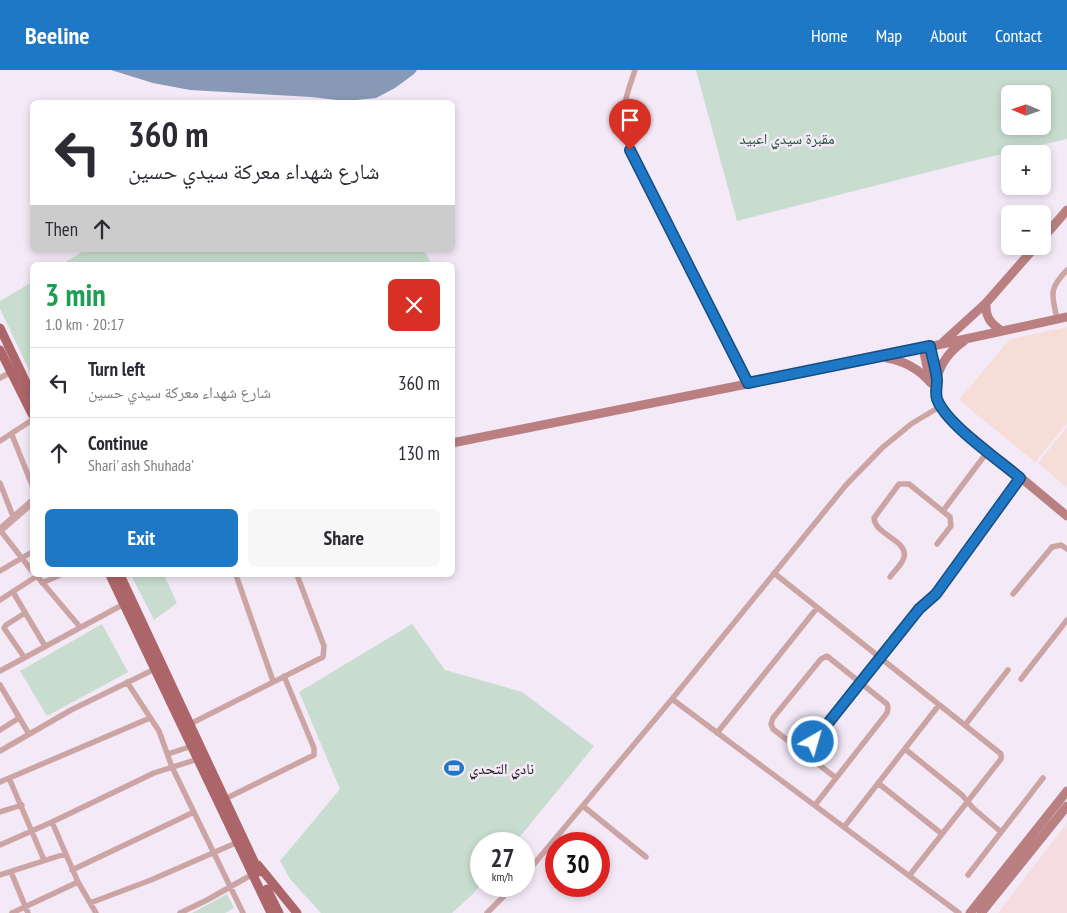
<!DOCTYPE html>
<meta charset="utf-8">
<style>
:root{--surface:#fff;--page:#f7f7f7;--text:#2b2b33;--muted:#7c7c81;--line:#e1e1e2;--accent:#1f78c5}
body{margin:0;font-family:"PT Sans Narrow","Noto Naskh Arabic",sans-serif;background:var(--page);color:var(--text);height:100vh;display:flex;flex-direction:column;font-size:19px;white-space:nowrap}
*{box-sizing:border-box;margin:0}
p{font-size:16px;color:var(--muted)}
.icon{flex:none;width:28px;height:28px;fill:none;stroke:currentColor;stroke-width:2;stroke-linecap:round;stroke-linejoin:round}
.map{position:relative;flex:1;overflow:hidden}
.details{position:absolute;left:30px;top:192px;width:425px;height:315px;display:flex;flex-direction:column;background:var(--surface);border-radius:8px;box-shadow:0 2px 8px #0003}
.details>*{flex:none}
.hud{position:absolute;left:30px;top:30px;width:425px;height:152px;border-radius:8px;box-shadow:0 2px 8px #0003;background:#fff;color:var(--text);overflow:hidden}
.needle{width:32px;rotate:272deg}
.tools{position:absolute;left:1001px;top:15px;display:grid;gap:10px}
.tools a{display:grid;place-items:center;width:50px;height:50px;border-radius:8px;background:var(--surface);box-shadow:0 2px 8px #0003;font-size:25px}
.speed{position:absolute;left:470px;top:762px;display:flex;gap:10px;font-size:25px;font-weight:700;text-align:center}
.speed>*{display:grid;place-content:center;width:65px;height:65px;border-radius:50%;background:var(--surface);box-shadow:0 2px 8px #0003;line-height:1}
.speed small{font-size:12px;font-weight:400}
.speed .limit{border:8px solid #d22;background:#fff;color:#111}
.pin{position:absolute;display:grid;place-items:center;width:42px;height:42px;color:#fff;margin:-51px -21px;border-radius:50% 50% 50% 0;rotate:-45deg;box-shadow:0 0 5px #0007}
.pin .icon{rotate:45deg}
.me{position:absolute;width:55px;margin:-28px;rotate:38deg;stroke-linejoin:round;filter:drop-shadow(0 0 4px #0008)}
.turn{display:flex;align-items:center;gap:18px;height:105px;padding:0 15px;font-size:22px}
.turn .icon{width:65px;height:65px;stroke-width:2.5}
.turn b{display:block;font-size:35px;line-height:42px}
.then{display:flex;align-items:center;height:48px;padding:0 15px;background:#0003;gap:10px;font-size:19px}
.round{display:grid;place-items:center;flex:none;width:52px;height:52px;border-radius:8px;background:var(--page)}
.headline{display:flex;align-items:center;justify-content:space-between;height:85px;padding:0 15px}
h1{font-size:30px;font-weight:600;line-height:38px;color:#1e9e55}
.button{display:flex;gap:10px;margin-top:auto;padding:10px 15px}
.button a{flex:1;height:58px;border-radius:8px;background:var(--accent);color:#fff;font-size:20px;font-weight:600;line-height:58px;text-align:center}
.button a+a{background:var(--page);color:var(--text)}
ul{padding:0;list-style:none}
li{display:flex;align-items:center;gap:15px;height:70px;padding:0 15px;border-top:1px solid var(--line)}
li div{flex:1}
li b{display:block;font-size:19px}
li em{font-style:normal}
header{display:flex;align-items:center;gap:30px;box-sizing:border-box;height:70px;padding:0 25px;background:var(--accent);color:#fff}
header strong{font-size:24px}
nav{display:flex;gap:28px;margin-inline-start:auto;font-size:18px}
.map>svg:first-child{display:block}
.commercial{fill:#f6dce0}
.education{fill:#f7ddd7}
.green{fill:#c8ddcf;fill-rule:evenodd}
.water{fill:#8799b5}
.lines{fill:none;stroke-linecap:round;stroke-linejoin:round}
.minor{stroke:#cda4a4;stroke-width:5.5}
.tertiary{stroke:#cda4a4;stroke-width:8}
.secondary{stroke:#ba8081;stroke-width:9}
.primary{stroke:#ac6568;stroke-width:9}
.route-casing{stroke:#144e80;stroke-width:12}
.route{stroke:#1f78c5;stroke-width:9}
.labels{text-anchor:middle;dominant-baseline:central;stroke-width:5;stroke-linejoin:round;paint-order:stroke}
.park-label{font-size:15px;fill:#205638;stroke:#f3e9f7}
.poi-label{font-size:15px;fill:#181519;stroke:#f3e9f7;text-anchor:start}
</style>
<header>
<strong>Beeline</strong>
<nav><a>Home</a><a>Map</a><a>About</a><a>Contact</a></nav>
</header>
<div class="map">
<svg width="1067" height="843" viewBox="0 0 1067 843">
<rect width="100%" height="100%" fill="#f3e9f7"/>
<path class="commercial" d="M1067 753V843H998Z"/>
<path class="education" d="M1067 257V353L1035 392 959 330 1010 269Z
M1067 357V418L1038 393Z"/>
<path class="green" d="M696 0H1067V69L968 92 737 151ZM1010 24H1042V56H1010Z
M85 180H424L432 195H61Z
M32 212V306L0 239V231Z
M131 505H164L177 533 154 550Z
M102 554 128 602 47 646 20 601Z
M412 554 445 600 522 622 594 676 514 774H481V814L473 824 452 843H321L290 809 280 791 340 719 299 622Z
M227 824 234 838 225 843H192Z"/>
<path class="water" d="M111 0H417L414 4 395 18 376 28 346 31 311 27 190 20 153 13Z"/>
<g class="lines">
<path class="minor" d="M635 0C627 24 618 45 626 70L748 313
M1057 249C1052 224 1048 220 1067 200
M0 308 11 302
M12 365 32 415
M0 371 32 350
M0 413 14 449
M943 441 988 381
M0 460 32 501
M0 501 32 482
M774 503 1001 684V689L909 806
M36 505 80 557
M236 505 273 611
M890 507C894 501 903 494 904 487 908 470 875 465 874 448L899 414H909L950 447 951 456 937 474
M42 513 60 505
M13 522 45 576
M1013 524 1052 477 1061 475 1067 479
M0 530 37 506
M24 587 4 558 6 555 25 543
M0 601 124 534
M1021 609 1067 550
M127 612 159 661 172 697 243 843
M0 615 29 664
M672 629 959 843
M190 654 323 587 324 576 297 505
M965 655 1008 600
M0 660 19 648
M717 663 817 538
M905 679 962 725 973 738 1001 762
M0 681 71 640 155 599
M804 683 919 539 936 524 1020 408
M168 684 192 676
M9 708 44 790
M0 712 150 648
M878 713 942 764
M225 729 314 685V678L284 606
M815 735 887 643 888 638 887 634 827 586 821 589 773 648 771 654 773 659 836 708
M583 736 646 787
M0 742 22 735
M52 752 78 812 96 843
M844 757 939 635
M0 775 52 752 154 703 198 689
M72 800 194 742
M11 802 28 843
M0 805 65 784
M968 805 1043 708
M524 806 672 629 846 415 883 377 911 354 941 336
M90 833 151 810 238 772
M12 843 78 812
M180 843 207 830 253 804
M487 843 514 816"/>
<path class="tertiary" d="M0 460 32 432"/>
<path class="secondary" d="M1042 169 1067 140
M986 233C985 247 991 254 1002 261
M942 273 986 233 1036 176
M930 276 937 310 935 320 937 329 950 349 1067 446
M923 278 930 311
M887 288C905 291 919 299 931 313
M937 308C941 292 951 280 964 271
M452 373 882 287 1067 247
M970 843 1067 721
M981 843 1067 736"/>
<path class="primary" d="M0 258 32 325
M0 280 32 344
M110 505 271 843
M120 505 259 802
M258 795 297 843
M267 819 279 843"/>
</g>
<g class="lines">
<defs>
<path id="route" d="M630 80 748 313 930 276C932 287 936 299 937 310 937 317 935 322 937 329 946 354 999 390 1020 408L936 524 919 539 813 672"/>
</defs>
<use href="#route" class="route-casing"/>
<use href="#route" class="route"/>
</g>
<defs>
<symbol id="stadium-bare" viewBox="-9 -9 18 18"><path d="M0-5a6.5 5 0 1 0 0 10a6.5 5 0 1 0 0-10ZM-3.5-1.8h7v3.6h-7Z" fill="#1f78c5" stroke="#f3e9f7" stroke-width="2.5" paint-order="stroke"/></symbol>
</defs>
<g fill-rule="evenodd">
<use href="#stadium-bare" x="440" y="684" width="28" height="28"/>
</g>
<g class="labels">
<g class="park-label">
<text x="787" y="68">مقبرة سيدي اعبيد</text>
</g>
<g class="poi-label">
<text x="469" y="698">نادي التحدي</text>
</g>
</g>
</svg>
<div class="tools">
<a><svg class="needle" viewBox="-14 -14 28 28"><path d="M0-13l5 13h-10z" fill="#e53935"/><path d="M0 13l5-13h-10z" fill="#7c7c81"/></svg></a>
<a>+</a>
<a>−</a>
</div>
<div class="speed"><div>27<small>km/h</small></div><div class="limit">30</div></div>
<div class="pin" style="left:630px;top:80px;background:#d93025"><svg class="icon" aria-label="arrive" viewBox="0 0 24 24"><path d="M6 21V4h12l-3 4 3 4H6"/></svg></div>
<svg class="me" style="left:813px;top:672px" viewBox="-20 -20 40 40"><circle r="17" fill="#1f78c5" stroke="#fff" stroke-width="3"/><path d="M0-11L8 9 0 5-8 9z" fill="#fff"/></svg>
<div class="hud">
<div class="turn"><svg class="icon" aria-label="left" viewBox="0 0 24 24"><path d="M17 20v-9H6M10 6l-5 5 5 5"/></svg><div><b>360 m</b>شارع شهداء معركة سيدي حسين</div></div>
<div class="then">Then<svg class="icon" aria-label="ahead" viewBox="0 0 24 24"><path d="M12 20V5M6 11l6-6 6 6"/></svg></div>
</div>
<section class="details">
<div class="headline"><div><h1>3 min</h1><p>1.0 km · 20:17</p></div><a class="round" style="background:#d93025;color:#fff"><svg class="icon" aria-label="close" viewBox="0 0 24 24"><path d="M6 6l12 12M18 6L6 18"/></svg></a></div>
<ul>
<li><svg class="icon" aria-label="left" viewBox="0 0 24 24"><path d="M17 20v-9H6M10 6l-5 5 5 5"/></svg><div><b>Turn left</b><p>شارع شهداء معركة سيدي حسين</p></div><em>360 m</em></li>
<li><svg class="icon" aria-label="ahead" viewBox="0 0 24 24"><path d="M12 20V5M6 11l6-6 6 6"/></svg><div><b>Continue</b><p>Shari' ash Shuhada'</p></div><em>130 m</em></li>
</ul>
<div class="button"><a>Exit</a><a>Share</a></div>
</section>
</div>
